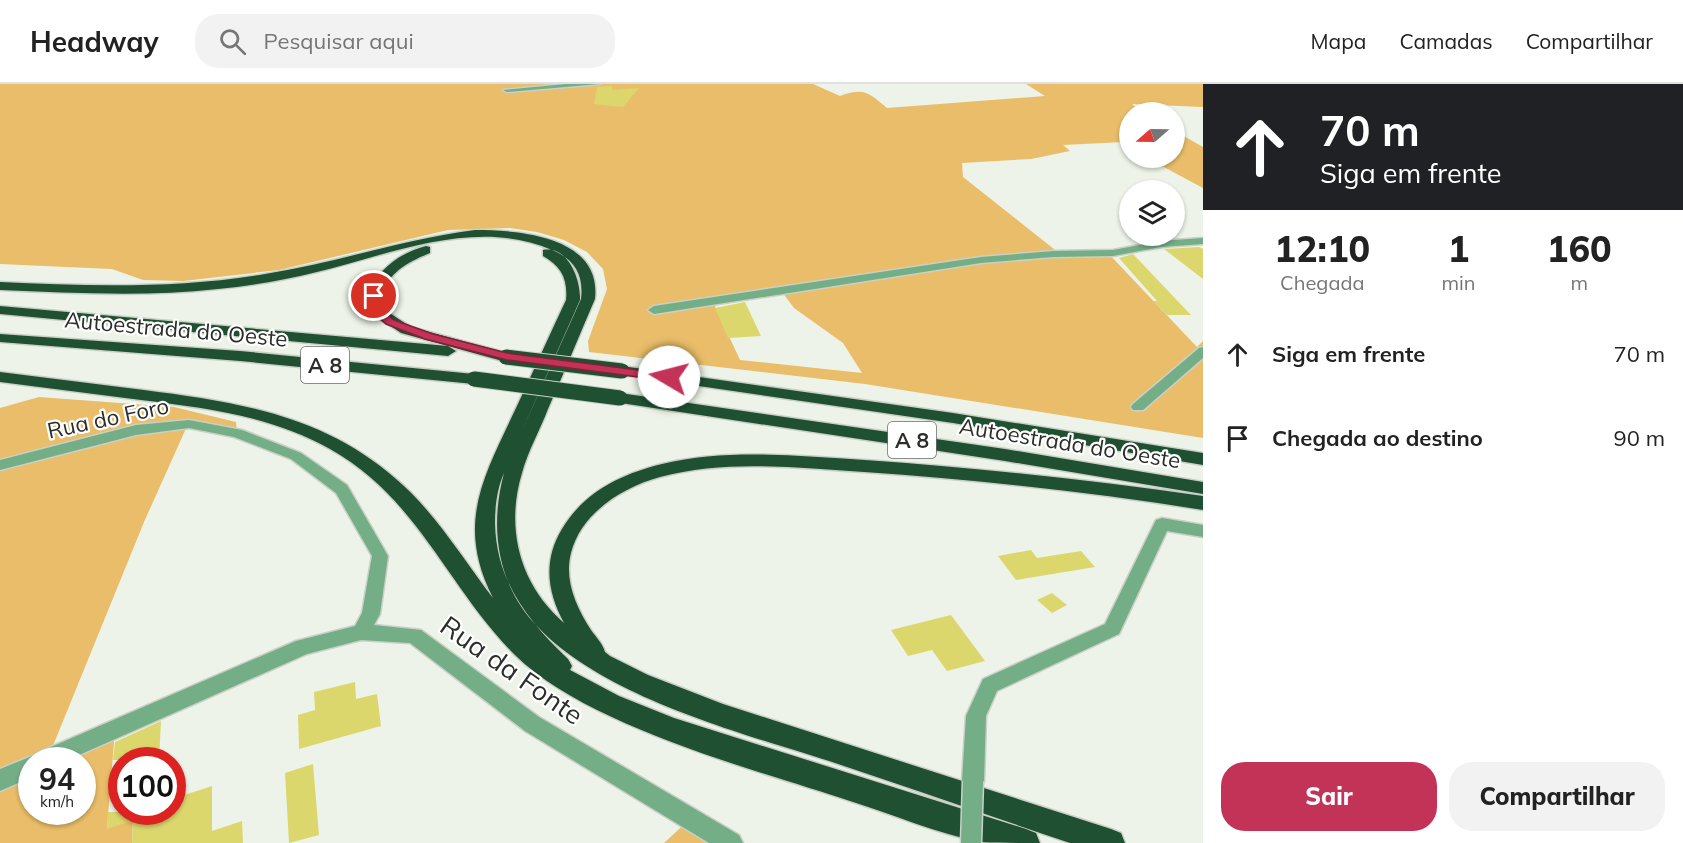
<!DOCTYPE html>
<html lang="pt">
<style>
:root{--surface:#fff;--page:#f2f2f2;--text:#222;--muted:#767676;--line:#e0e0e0;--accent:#c33357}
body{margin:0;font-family:Mulish,sans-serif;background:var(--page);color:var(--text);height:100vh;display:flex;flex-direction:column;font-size:22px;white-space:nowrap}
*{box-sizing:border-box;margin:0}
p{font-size:20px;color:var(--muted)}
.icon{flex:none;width:33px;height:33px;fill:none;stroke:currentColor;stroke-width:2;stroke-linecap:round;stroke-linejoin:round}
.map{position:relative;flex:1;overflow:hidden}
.side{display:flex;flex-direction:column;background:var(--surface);width:480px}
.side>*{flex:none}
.guide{background:#202124;color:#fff;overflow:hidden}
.needle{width:39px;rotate:250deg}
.tools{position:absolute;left:1119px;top:18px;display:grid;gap:12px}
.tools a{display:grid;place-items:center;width:66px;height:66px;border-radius:50%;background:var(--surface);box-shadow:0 2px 4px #0004;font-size:30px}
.speed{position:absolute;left:18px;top:663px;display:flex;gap:12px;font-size:30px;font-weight:700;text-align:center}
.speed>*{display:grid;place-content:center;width:78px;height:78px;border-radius:50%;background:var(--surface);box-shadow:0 2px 4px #0004;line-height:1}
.speed small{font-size:15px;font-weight:400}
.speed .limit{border:9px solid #d22;background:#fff;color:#111}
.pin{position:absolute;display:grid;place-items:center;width:51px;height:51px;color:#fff;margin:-26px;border:3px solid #fff;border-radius:50%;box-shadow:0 2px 6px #0007}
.me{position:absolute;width:66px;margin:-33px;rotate:278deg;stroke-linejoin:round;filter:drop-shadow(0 0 4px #0008)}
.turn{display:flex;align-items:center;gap:21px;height:126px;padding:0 18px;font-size:27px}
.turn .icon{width:78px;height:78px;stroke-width:2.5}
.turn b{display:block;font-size:42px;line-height:51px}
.eta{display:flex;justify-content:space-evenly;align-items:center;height:102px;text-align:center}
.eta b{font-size:36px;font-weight:800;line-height:42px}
.action{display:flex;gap:12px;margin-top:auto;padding:12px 18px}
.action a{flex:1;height:69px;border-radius:24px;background:var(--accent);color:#fff;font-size:24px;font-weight:800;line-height:69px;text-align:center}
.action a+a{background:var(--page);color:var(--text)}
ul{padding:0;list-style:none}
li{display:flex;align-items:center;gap:18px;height:84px;padding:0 18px}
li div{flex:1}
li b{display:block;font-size:22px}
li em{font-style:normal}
header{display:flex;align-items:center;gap:36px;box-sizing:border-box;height:84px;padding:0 30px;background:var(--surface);border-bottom:2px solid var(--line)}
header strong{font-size:28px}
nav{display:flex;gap:33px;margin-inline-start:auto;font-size:21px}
.search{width:420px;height:54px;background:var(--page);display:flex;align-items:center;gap:15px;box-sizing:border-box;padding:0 21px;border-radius:24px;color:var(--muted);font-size:22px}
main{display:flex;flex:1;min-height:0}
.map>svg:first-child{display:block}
.green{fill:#e9bd69;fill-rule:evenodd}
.building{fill:#dcd76d}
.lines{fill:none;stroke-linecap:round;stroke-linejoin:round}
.minor-casing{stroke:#cad0c6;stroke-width:3}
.highway-casing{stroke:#cad0c6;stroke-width:3}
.minor{fill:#74ae86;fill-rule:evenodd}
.highway{fill:#1f5031;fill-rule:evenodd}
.minor-bridge-casing{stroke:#cad0c6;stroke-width:23;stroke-linecap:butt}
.highway-bridge-casing{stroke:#cad0c6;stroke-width:17;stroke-linecap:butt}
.minor-bridge{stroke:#74ae86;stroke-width:20}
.highway-bridge{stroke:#1f5031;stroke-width:15}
.route{fill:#c33357;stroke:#7f2139;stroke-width:1.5}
.labels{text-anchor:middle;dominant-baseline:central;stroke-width:4.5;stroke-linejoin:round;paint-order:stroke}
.shield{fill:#fff;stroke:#6b6d6a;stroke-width:1.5}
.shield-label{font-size:21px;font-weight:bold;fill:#2c2e2a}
.street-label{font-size:22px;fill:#2c2e2a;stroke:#fff}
.near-street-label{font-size:27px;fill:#2c2e2a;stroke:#fff}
</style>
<header>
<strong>Headway</strong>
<div class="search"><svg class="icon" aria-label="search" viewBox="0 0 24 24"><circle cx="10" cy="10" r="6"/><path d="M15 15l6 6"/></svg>Pesquisar aqui</div>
<nav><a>Mapa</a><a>Camadas</a><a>Compartilhar</a></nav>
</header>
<main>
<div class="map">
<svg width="1203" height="759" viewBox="0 0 1203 759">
<rect width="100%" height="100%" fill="#edf3e8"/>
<path class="green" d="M0 0H813L840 12C864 3 869 9 887 24L1045 12 1026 0H1203V23L1132 20 1141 28H1130L1129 62 1124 58 1063 61 1070 67 1031 75 962 79 963 93 1059 169 1107 168 1197 263 1203 257V354L865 300 589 268 588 257 607 205 603 185 587 168 564 156 537 148 510 144 448 146 279 186 183 197 143 196 112 185 0 180ZM782 208 794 224 843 259 862 289 740 276 714 220Z
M1175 47 1203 63V104L1147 74H1174Z
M39 313 174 323 236 338 237 349 188 340 144 438 48 674 115 646 107 744 133 736 132 759H0V324ZM32 676H82V728H32Z
M691 734 731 759H664Z"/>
<path class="building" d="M611 2 613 6 639 4 623 23 594 20 597 3Z
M1199 163 1203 165V195L1164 165Z
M1133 170 1191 231H1167L1153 217H1157L1119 174Z
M745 218 761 252 728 254 715 224Z
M1031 466 1037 474 1081 467 1095 483 1016 496 998 472Z
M1052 509 1067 521 1052 529 1037 516Z
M951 531 985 577 947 587 932 566 908 572 891 546Z
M355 598 356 615 377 610 381 642 299 665 298 631 315 626 314 608Z
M161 637 159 676H113L115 658Z
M313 680 319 751 289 759 285 689Z
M212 702V747L242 737 243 759H132L133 736 107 745 108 728H172V715Z"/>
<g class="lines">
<defs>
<path id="minor" d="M566 0H600L507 8 503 6Z
M1203 154V160L1161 163 1113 172 1054 173 981 179 654 230 648 226 654 222 981 173 1054 167 1113 166 1161 157Z
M1203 263V274L1143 326H1133L1131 323 1133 320 1199 264Z
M189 336 242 346 301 369 347 401 388 472 380 530 374 541 421 546 539 633 739 751 743 759H709L525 647 410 559 361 556 307 570 68 676H32V693L0 707V685L32 672 36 673 37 669 296 557 355 542 362 529 372 472 336 409 291 375 234 353 189 344 136 351 0 386V376L136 341Z
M1162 434 1203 441V453L1167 447 1119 550 997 607 986 632 984 697 981 704 973 708 965 704 962 697 966 632 983 595 1105 540 1154 440 1156 436Z"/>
<path id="highway" d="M475 146C519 146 602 152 595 215 579 252 564 289 548 325 540 346 528 367 522 389 505 445 520 501 564 539 547 508 543 476 562 445 584 408 621 390 662 380 728 364 798 372 865 376 978 384 1091 396 1203 412V426C1090 408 978 396 864 388 797 384 727 375 660 393 623 403 581 429 571 469 564 496 576 523 591 546 596 553 603 560 605 568L610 572 648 591 723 620 1111 745 1121 749 1125 759H1070C993 733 916 706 838 680 743 649 601 614 533 538 496 496 490 441 504 389 497 405 495 422 495 439 496 497 528 537 568 575L572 582 570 586 619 612 674 634 1026 745 1036 749 1040 759C1021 759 999 759 981 758 938 750 892 730 850 717 753 685 587 642 515 571 447 503 418 414 330 365 271 332 207 324 141 316 94 310 47 304 0 298V288C48 294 96 300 144 306 237 318 323 331 396 395 435 428 462 474 493 514 455 439 484 393 516 324 533 288 549 252 566 216 568 195 561 182 543 172V166C568 161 581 196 580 216L520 351 581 215C584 190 574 175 552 166 477 133 391 170 317 188 284 196 251 202 218 205 146 213 72 209 0 206V198C88 202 177 205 265 190 336 179 403 155 475 146Z
M426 162 430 163V169C408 178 389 188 381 212L388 228 411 243 511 270 514 273 511 276 506 278 401 249 377 233 367 212C377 186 399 169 426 162Z
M0 222 448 262 456 267 448 272 0 230Z
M0 250 240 267 474 290 482 295 474 300 240 277 0 258Z
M622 282 953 329 1203 369V381L953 339 616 290 614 287 616 284Z
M620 309 1005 365 1203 398V410L1005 377 614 318 612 314 614 310Z"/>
</defs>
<use href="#minor" class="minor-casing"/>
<use href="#highway" class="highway-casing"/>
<use href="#minor" class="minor"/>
<use href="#highway" class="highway"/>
<defs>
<path id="minor-bridge" d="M971 759 973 697"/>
<path id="highway-bridge" d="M506 273 622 287
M474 295 620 314"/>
</defs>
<use href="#minor-bridge" class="minor-bridge-casing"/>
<use href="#highway-bridge" class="highway-bridge-casing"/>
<use href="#minor-bridge" class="minor-bridge"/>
<use href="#highway-bridge" class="highway-bridge"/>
</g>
<path class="route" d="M370 210H378L386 229 394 236 433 250 507 269 669 290 675 293 669 297 507 276 425 255 386 240 376 231Z"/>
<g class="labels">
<g class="shield">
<rect x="301" y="263" width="48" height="36" rx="4.5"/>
<rect x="888" y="338" width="48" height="36" rx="4.5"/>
</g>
<g class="shield-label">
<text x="325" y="281">A 8</text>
<text x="912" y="356">A 8</text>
</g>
<g class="street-label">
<text transform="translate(176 245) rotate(5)">Autoestrada do Oeste</text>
<text transform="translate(108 334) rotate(-12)">Rua do Foro</text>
<text transform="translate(1070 359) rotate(9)">Autoestrada do Oeste</text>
</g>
<g class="near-street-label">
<text transform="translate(512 586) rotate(35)">Rua da Fonte</text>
</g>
</g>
</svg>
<div class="tools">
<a><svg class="needle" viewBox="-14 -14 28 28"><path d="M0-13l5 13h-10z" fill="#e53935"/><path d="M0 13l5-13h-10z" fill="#767676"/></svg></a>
<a><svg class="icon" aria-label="layers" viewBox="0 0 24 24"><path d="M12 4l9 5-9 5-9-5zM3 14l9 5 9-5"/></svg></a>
</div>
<div class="speed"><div>94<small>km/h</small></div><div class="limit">100</div></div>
<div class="pin" style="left:374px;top:212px;background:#d93025"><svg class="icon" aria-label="arrive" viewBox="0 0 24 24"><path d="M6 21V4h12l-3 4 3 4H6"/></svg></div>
<svg class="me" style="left:669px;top:293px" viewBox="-20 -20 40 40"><circle r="19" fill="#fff"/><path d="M0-13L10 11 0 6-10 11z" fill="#c33357"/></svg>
</div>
<section class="side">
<div class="guide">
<div class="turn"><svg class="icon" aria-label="ahead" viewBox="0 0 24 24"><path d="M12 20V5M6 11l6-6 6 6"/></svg><div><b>70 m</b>Siga em frente</div></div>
</div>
<div class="eta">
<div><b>12:10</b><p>Chegada</p></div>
<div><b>1</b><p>min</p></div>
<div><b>160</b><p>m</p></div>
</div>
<ul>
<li><svg class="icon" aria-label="ahead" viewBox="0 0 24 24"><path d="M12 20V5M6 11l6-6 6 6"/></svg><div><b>Siga em frente</b></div><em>70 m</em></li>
<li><svg class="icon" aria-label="arrive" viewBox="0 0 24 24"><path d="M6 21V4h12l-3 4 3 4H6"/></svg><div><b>Chegada ao destino</b></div><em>90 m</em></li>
</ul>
<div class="action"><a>Sair</a><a>Compartilhar</a></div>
</section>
</main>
